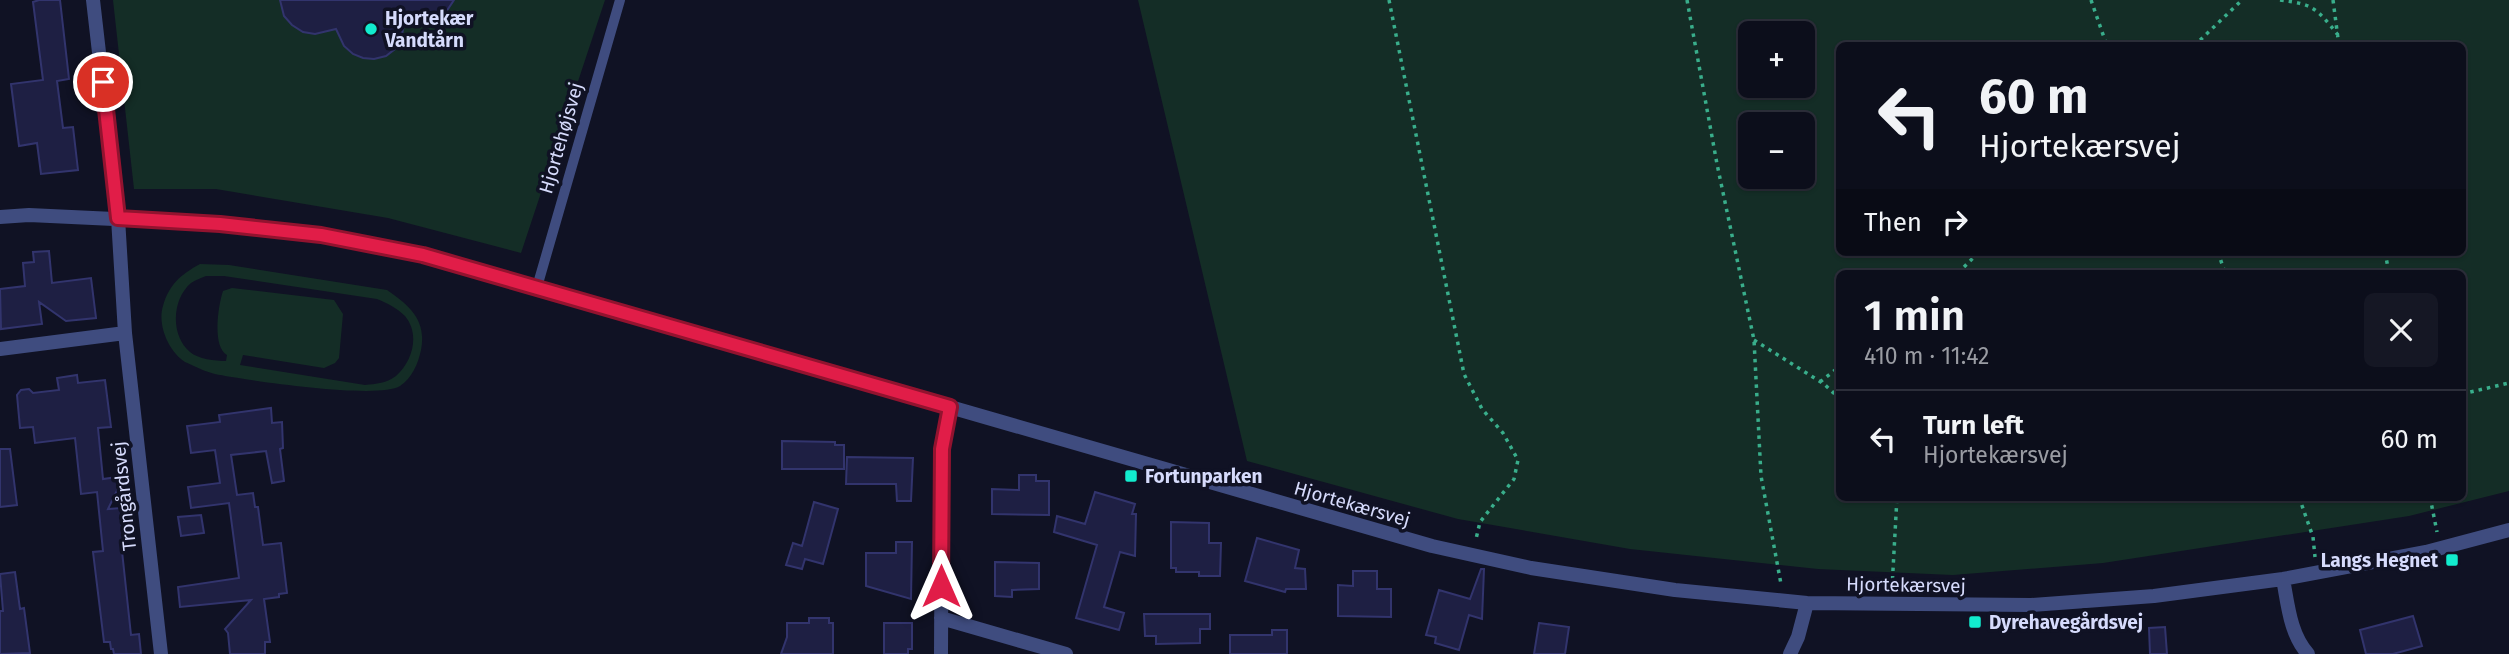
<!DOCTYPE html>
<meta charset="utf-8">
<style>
:root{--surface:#0c0e1b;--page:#151724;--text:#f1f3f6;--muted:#9a9ca3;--line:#2c2e3a}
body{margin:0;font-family:"Fira Sans",sans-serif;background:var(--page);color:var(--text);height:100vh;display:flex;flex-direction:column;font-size:26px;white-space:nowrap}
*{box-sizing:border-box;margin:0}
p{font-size:23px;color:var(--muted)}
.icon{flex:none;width:38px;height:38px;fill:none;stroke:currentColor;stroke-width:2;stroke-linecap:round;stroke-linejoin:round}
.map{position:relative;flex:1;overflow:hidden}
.sheet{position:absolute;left:1836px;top:270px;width:630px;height:231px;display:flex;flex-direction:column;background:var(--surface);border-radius:10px;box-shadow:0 2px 5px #0004,0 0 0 2px var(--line)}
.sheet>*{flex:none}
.banner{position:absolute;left:1836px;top:42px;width:630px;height:214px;border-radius:10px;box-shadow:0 2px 5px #0004,0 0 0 2px var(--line);background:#0c0e1b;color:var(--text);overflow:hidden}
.controls{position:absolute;left:1738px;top:21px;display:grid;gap:14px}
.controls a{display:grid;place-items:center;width:77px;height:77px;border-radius:10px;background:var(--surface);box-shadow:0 2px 5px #0004,0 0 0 2px var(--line);font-size:35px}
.pin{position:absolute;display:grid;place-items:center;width:60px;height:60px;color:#fff;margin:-30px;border:4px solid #fff;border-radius:50%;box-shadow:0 2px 7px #0007}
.me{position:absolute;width:77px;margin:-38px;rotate:0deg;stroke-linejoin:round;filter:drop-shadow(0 0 5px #0008)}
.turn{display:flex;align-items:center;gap:24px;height:147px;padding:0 28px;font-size:32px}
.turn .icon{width:91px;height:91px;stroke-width:2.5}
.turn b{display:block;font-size:49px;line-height:60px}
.then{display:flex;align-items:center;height:66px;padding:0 28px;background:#0003;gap:14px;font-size:26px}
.round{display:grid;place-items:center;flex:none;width:74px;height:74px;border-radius:10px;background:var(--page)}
.headline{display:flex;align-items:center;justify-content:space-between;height:119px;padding:0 28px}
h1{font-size:42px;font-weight:600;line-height:52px}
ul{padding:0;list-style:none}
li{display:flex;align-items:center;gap:21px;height:98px;padding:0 28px;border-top:2px solid var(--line)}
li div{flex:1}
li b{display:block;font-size:26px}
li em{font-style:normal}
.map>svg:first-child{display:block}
.green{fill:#142d26;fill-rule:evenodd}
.building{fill:#1e1f43;stroke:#32346d;stroke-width:2}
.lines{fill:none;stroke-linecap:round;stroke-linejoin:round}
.path{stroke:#39ae8b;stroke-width:3.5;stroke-dasharray:3.5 5;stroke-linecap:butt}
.lane{stroke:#3f4c7f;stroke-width:10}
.street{stroke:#3f4c7f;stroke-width:14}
.route-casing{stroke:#92132f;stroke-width:18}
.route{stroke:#e11d48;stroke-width:12}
.poi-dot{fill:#12ecce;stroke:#101224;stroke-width:2.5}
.labels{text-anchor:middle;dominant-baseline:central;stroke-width:7;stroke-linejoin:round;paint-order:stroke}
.poi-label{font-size:19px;font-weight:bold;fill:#d6dbfc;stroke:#101224;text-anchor:start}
.street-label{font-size:19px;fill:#d6dbfc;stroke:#101224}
</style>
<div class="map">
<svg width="2509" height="654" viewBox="0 0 2509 654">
<rect width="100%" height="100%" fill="#101224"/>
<path class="green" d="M113 0H605L521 253 388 218 216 189H134Z
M1138 0H2509V491L2409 516 2103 563 1953 575 1818 569 1630 549 1458 519 1247 461ZM1802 33V86H1750V33ZM1839 46H2462V252H1839ZM1750 124H1802V177H1750ZM1839 273H2462V497H1839Z
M200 264 229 265 387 290C409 305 427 320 421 350 418 364 412 378 400 386 378 400 245 380 215 374 206 372 194 366 185 362 169 352 157 325 163 306 169 285 180 275 200 264ZM206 276H224L377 299C387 303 397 308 405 316 420 334 413 361 396 376 387 383 376 384 365 385L240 365 243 355 324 368 335 363 339 358 343 314 334 300 232 288 223 291C218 306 212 347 227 355L226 361C215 361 198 359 190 352 170 335 172 299 191 283 195 280 201 278 206 276Z"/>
<path class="building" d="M39 0H60L69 79 57 81 63 128 73 127 78 170 41 174 37 143 19 146 11 84 43 80 33 2Z
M280 0H454L446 12 436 19 425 22 405 20 401 39 395 49 386 56 374 59 363 58 353 54 344 46 336 29 315 34 303 32 292 25 284 16Z
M49 251 52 283 91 278 96 318 66 321 39 302 42 324 1 329 0 289 25 286 23 263 34 262 33 252Z
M77 375 78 383 105 380 111 427 98 428 103 479 124 476 108 509 121 508 126 551H122L131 635 139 634 141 654H114L113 649H111L110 642H104L93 552 103 551 97 492 81 494 75 438 35 443 33 427 20 428 17 395 21 390 29 389 33 393 59 390 57 378Z
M271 408 272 423 282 422 283 448 280 449 284 481 272 483 266 451 231 455 237 495 253 493 255 507H258L263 545 281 543 287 593 279 594V597L264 599 270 642H265V654H230L228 633 225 629 251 600 180 607 178 587 239 578 229 503 191 508 188 487 220 483 215 450 191 453 187 426 220 422 219 415Z
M782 441 835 442V445H844V469H782Z
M0 449H10L17 505 0 507Z
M847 457 913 458 911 501H897L896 484H846Z
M1019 475H1036V481H1049V515L992 514V489L1019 490Z
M1095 492 1135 504 1132 514H1136L1135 556 1120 552 1104 607 1124 613 1119 630 1076 618 1097 545 1054 532 1057 516 1085 524Z
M814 502 838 509 823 564 805 559 802 569 786 565 793 543 802 546Z
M201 515 204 533 181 536 178 517Z
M1171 522 1209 523V543H1221L1220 576H1199V572H1176V568H1171Z
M1257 538 1299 550 1295 568 1305 569 1306 589H1286L1285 592 1245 581Z
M896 542H912L911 599 866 586V553H896Z
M995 562 1039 563V589L1012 590V597L995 596Z
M1481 569H1484L1482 619 1469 615 1459 650 1435 643 1436 637 1426 635 1439 590 1470 599Z
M1353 571H1377V589H1391V617L1338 616V585L1353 586Z
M15 572 20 609 24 608 30 653 0 654V611H3L0 574Z
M1144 614H1210V629H1200V643L1156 644V636H1145Z
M2413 616 2422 646 2393 654H2366L2360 630Z
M809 618H829V623H833V654H781L787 637V623H809Z
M884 623H912V649H908V654H884Z
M1539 623 1569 627 1565 654H1534Z
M2165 627 2167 654H2150L2149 628Z
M1272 630H1287V654H1230V635H1272Z"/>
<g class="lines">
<path class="path" d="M1389 0 1464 374 1482 409 1503 433 1518 460 1514 479 1480 522 1476 539
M1687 0 1717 164 1754 340 1761 476 1781 584
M2091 0 2107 46
M2280 0C2314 4 2317 9 2338 35
M2333 0 2339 46
M2194 46 2242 0
M2218 252 2225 273
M2385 252 2389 273
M1958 273 1979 252
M1754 340 1824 384 1839 398
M1820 382 1839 367
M2462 394 2509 383
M2299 497 2313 537 2315 557
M2430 497 2437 532
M1892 588 1897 497"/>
<path class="lane" d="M537 287 620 0"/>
<path class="street" d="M93 0 118 218 125 333 161 654
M0 217 29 215 220 224 321 235 423 255 1432 546 1531 568 1675 590 1807 603 2031 605 2154 596 2283 579 2426 552 2509 530
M0 349 125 333
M2283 579C2288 605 2290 634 2308 654
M941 618 1066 654
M941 654 942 449 950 407
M1790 654 1798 637 1807 603"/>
</g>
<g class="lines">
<defs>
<path id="route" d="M103 82 118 218 220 224 321 235 423 255 950 407 942 449 941 586"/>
</defs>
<use href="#route" class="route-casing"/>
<use href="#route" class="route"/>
</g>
<g class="poi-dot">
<circle cx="371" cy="29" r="7"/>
<rect x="1124" y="469" width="14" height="14" rx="3.5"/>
<rect x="2445" y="553" width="14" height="14" rx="3.5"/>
<rect x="1968" y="615" width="14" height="14" rx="3.5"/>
</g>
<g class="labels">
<g class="poi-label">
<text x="385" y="18">Hjortekær<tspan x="385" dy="22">Vandtårn</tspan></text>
<text x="1145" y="476">Fortunparken</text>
<text x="2438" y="560" text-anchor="end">Langs Hegnet</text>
<text x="1989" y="622">Dyrehavegårdsvej</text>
</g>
<g class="street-label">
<text transform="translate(561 138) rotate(-74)">Hjortehøjsvej</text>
<text transform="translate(124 496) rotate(-96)">Trongårdsvej</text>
<text transform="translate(1352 504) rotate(16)">Hjortekærsvej</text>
<text transform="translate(1906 585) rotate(1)">Hjortekærsvej</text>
</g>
</g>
</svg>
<div class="controls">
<a>+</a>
<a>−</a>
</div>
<div class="pin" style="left:103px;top:82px;background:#d93025"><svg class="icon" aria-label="arrive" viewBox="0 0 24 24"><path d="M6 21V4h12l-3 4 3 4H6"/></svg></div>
<svg class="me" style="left:941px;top:586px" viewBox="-20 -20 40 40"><path d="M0-17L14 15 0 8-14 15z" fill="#e11d48" stroke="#fff" stroke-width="4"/></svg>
<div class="banner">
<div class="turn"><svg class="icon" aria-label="left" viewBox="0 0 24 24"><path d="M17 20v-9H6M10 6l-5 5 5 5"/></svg><div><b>60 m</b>Hjortekærsvej</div></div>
<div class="then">Then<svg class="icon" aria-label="right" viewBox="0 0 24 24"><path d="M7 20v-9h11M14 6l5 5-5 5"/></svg></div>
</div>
<section class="sheet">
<div class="headline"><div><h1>1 min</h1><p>410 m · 11:42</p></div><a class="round"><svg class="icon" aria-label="close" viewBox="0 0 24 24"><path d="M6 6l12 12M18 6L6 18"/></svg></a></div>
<ul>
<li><svg class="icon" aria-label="left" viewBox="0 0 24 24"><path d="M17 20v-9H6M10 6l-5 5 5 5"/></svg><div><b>Turn left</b><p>Hjortekærsvej</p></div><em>60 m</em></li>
</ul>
</section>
</div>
